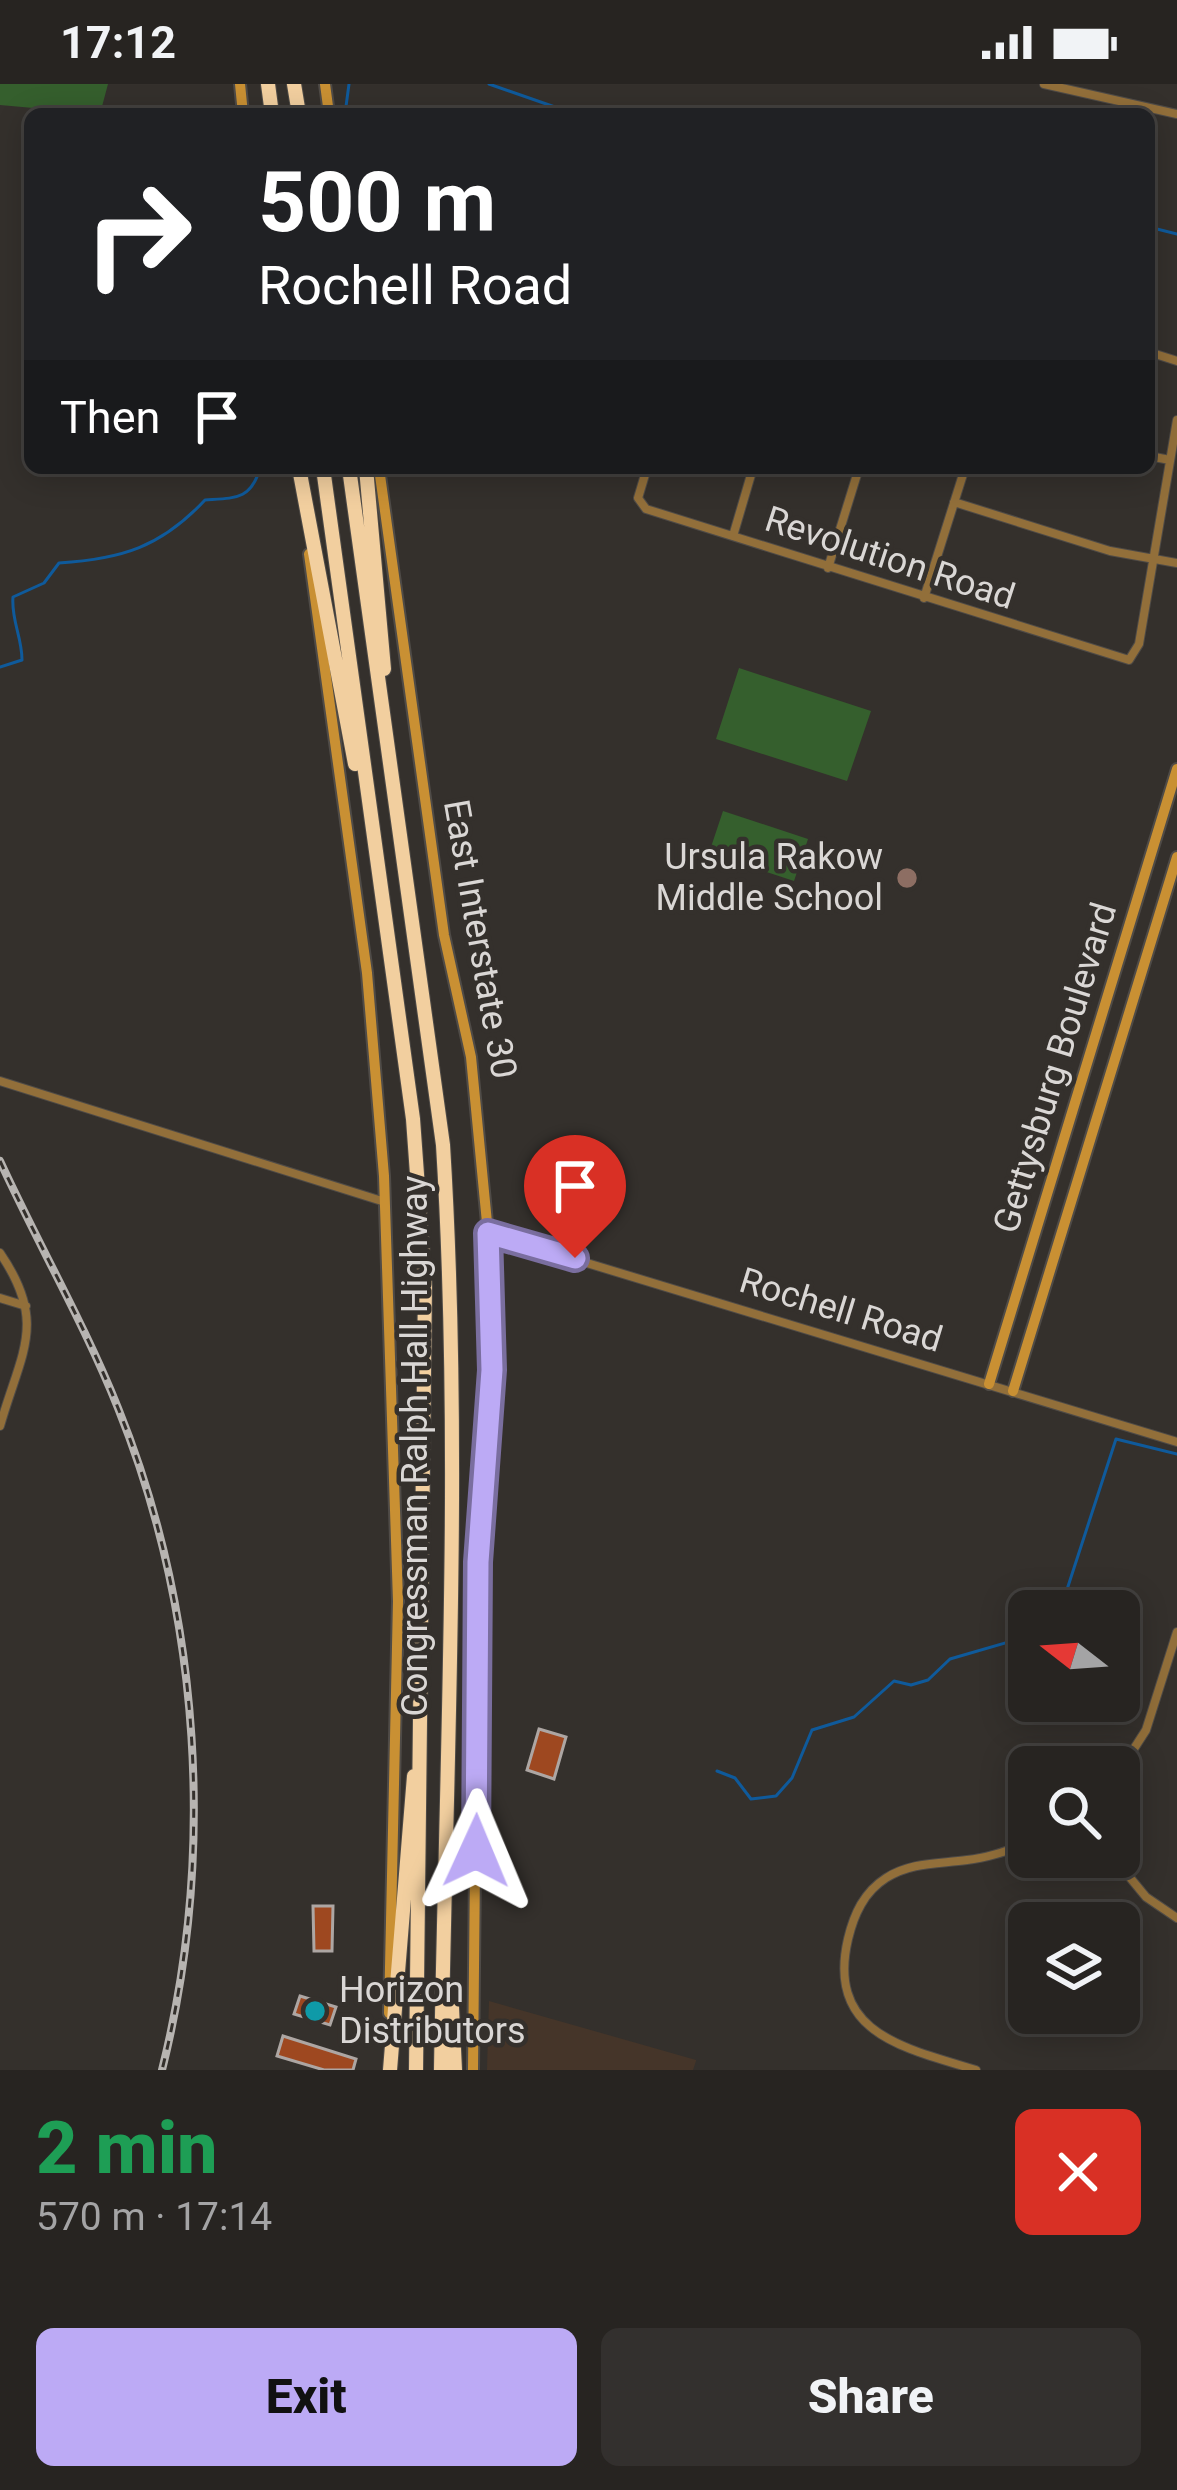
<!DOCTYPE html>
<meta charset="utf-8">
<style>
:root{--surface:#272421;--page:#33302e;--text:#f1f3f6;--muted:#a4a4a5;--line:#43413f;--accent:#bcaaf5}
body{margin:0;font-family:Roboto,sans-serif;background:var(--page);color:var(--text);height:100vh;display:flex;flex-direction:column;font-size:45px;white-space:nowrap}
*{box-sizing:border-box;margin:0}
p{font-size:39px;color:var(--muted)}
.icon{flex:none;width:66px;height:66px;fill:none;stroke:currentColor;stroke-width:2;stroke-linecap:round;stroke-linejoin:round}
.map{position:relative;height:1986px;overflow:hidden}
.sheet{display:flex;flex-direction:column;background:var(--surface);flex:1}
.sheet>*{flex:none}
.guide{position:absolute;left:24px;top:24px;width:1131px;height:366px;border-radius:18px;box-shadow:0 6px 30px #0003,0 0 0 3px var(--line);background:#202124;color:#fff;overflow:hidden}
.needle{width:78px;rotate:287deg}
.controls{position:absolute;left:1008px;top:1506px;display:grid;gap:24px}
.controls a{display:grid;place-items:center;width:132px;height:132px;border-radius:18px;background:var(--surface);box-shadow:0 6px 30px #0003,0 0 0 3px var(--line);font-size:60px}
.pin{position:absolute;display:grid;place-items:center;width:102px;height:102px;color:#fff;margin:-123px -51px;border-radius:50% 50% 50% 0;rotate:-45deg;box-shadow:0 0 12px #0007}
.pin .icon{rotate:45deg}
.me{position:absolute;width:132px;margin:-66px;rotate:1deg;stroke-linejoin:round;filter:drop-shadow(0 0 9px #0008)}
.turn{display:flex;align-items:center;gap:42px;height:252px;padding:0 36px;font-size:54px}
.turn .icon{width:156px;height:156px;stroke-width:2.5}
.turn b{display:block;font-size:84px;line-height:102px}
.then{display:flex;align-items:center;height:114px;padding:0 36px;background:#0003;gap:24px;font-size:45px}
.round{display:grid;place-items:center;flex:none;width:126px;height:126px;border-radius:18px;background:var(--page)}
.head{display:flex;align-items:center;justify-content:space-between;height:204px;padding:0 36px}
h1{font-size:72px;font-weight:800;line-height:90px;color:#1e9e55}
.button{display:flex;gap:24px;margin-top:auto;padding:24px 36px}
.button a{flex:1;height:138px;border-radius:18px;background:var(--accent);color:#111;font-size:48px;font-weight:800;line-height:138px;text-align:center}
.button a+a{background:var(--page);color:var(--text)}
.status{display:flex;justify-content:space-between;align-items:center;height:84px;padding:0 60px;background:var(--surface);direction:ltr}
.status svg{height:33px;fill:currentColor}
.map>svg:first-child{display:block}
.industrial{fill:#453529}
.green{fill:#355f2d}
.lines{fill:none;stroke-linecap:round;stroke-linejoin:round}
.stream{stroke:#0f5a9b;stroke-width:3}
.building{fill:#9e4820;stroke:#ada6a3;stroke-width:3}
.street-casing{stroke:#4f4b47;stroke-width:10}
.secondary-casing{stroke:#4f4b47;stroke-width:14}
.highway-casing{stroke:#4f4b47;stroke-width:16}
.street{stroke:#926f3a;stroke-width:8}
.secondary{stroke:#c99033;stroke-width:10}
.highway{stroke:#f2cf9f;stroke-width:14}
.rail-casing{stroke:#b7b4b1;stroke-width:8}
.rail{stroke:#34302c;stroke-width:3;stroke-dasharray:9;stroke-linecap:butt}
.route-casing{stroke:#7a6e9f;stroke-width:30}
.route{stroke:#bcaaf5;stroke-width:21}
.education-dot{fill:#8d6e63;stroke:#34302c;stroke-width:4.5}
.culture-dot{fill:#0f9aa8;stroke:#34302c;stroke-width:4.5}
.labels{text-anchor:middle;dominant-baseline:central;stroke-width:9;stroke-linejoin:round;paint-order:stroke}
.street-label{font-size:36px;fill:#dad7d5;stroke:#34302c}
.poi-label{font-size:36px;fill:#dad7d5;stroke:#34302c;text-anchor:end}
</style>
<div class="status"><b>17:12</b><svg viewBox="0 0 49 12"><path d="M0 12V9h3v3zM5 12V6h3v6zM10 12V3h3v9zM15 12V0h3v12zM26 1h20v11H26zM47 4h2v5h-2z"/></svg></div>
<div class="map">
<svg width="1177" height="1986" viewBox="0 0 1177 1986">
<rect width="100%" height="100%" fill="#34302c"/>
<path class="industrial" d="M489 1917 696 1976V1977L693 1986H487Z"/>
<path class="green" d="M0 0H108L100 30 0 21Z
M739 584 871 627 847 697 716 655Z
M723 727 808 755 794 797 709 769Z"/>
<g class="lines">
<path class="stream" d="M489 0 575 30
M345 30 349 0
M1149 143 1177 150
M0 583 22 576C22 553 11 536 13 513L44 499 59 479C122 475 161 463 205 416 235 414 251 416 260 384
M1060 1527 1116 1355 1177 1370
M717 1687 735 1694 751 1715 776 1712 792 1694 812 1646 854 1633 894 1597 911 1601 928 1596 950 1575 1029 1552"/>
</g>
<path class="building" d="M539 1645 566 1653 554 1695 527 1686Z
M313 1822H333L332 1867H314Z
M300 1912 336 1923 330 1941 294 1930Z
M283 1952 356 1975 353 1986H324L277 1972Z"/>
<g class="lines">
<defs>
<path id="street" d="M1044 0 1177 30
M1149 268 1177 277
M1149 372 1170 376
M647 384 638 414 646 425 1129 576 1139 560 1177 336
M954 418 1110 467 1177 479
M733 452 753 384
M828 484 859 384
M924 514 965 384
M0 997 385 1118
M488 1149 1177 1358
M0 1169C48 1239 21 1268 0 1342
M0 1214 26 1222
M1119 1688 1146 1646 1177 1548
M1113 1773 1146 1813 1177 1834
M976 1986C905 1964 826 1950 848 1855 854 1830 864 1808 886 1794 911 1778 938 1780 967 1776 988 1774 1009 1766 1029 1759"/>
<path id="secondary" d="M240 0 243 30
M325 0 329 30
M379 384 444 851 471 973 488 1149 492 1286 478 1478 473 1986
M309 470 367 889 384 1092 398 1517 389 1929
M989 1300 1177 685
M1013 1307 1177 773"/>
<path id="highway" d="M268 0 272 30
M294 0 299 30
M299 384 355 680
M323 384 413 1035 425 1201 416 1986
M349 384 443 1061C462 1368 446 1678 441 1986
M366 384 384 585
M451 1903 455 1986
M390 1986 414 1692"/>
</defs>
<use href="#street" class="street-casing"/>
<use href="#secondary" class="secondary-casing"/>
<use href="#highway" class="highway-casing"/>
<use href="#street" class="street"/>
<use href="#secondary" class="secondary"/>
<use href="#highway" class="highway"/>
<defs>
<path id="rail" d="M0 1077C38 1160 84 1239 118 1324 201 1530 216 1771 162 1986"/>
</defs>
<use href="#rail" class="rail-casing"/>
<use href="#rail" class="rail"/>
</g>
<g class="lines">
<defs>
<path id="route" d="M476 1767 478 1478 492 1286 488 1149 575 1174"/>
</defs>
<use href="#route" class="route-casing"/>
<use href="#route" class="route"/>
</g>
<circle class="education-dot" cx="907" cy="794" r="12"/>
<circle class="culture-dot" cx="315" cy="1927" r="12"/>
<g class="labels">
<g class="street-label">
<text transform="translate(890 474) rotate(18)">Revolution Road</text>
<text transform="translate(480 855) rotate(80)">East Interstate 30</text>
<text transform="translate(1055 984) rotate(-73)">Gettysburg Boulevard</text>
<text transform="translate(841 1226) rotate(17)">Rochell Road</text>
<text transform="translate(415 1362) rotate(-90)">Congressman Ralph Hall Highway</text>
</g>
<g class="poi-label">
<text x="883" y="773">Ursula Rakow<tspan x="883" dy="41">Middle School</tspan></text>
<text x="339" y="1906" text-anchor="start">Horizon<tspan x="339" dy="41">Distributors</tspan></text>
</g>
</g>
</svg>
<div class="controls">
<a><svg class="needle" viewBox="-14 -14 28 28"><path d="M0-13l5 13h-10z" fill="#e53935"/><path d="M0 13l5-13h-10z" fill="#a4a4a5"/></svg></a>
<a><svg class="icon" aria-label="search" viewBox="0 0 24 24"><circle cx="10" cy="10" r="6"/><path d="M15 15l6 6"/></svg></a>
<a><svg class="icon" aria-label="layers" viewBox="0 0 24 24"><path d="M12 4l9 5-9 5-9-5zM3 14l9 5 9-5"/></svg></a>
</div>
<div class="pin" style="left:575px;top:1174px;background:#d93025"><svg class="icon" aria-label="arrive" viewBox="0 0 24 24"><path d="M6 21V4h12l-3 4 3 4H6"/></svg></div>
<svg class="me" style="left:476px;top:1767px" viewBox="-20 -20 40 40"><path d="M0-17L14 15 0 8-14 15z" fill="#bcaaf5" stroke="#fff" stroke-width="4"/></svg>
<div class="guide">
<div class="turn"><svg class="icon" aria-label="right" viewBox="0 0 24 24"><path d="M7 20v-9h11M14 6l5 5-5 5"/></svg><div><b>500 m</b>Rochell Road</div></div>
<div class="then">Then<svg class="icon" aria-label="arrive" viewBox="0 0 24 24"><path d="M6 21V4h12l-3 4 3 4H6"/></svg></div>
</div>
</div>
<section class="sheet">
<div class="head"><div><h1>2 min</h1><p>570 m · 17:14</p></div><a class="round" style="background:#d93025;color:#fff"><svg class="icon" aria-label="close" viewBox="0 0 24 24"><path d="M6 6l12 12M18 6L6 18"/></svg></a></div>
<div class="button"><a>Exit</a><a>Share</a></div>
</section>
